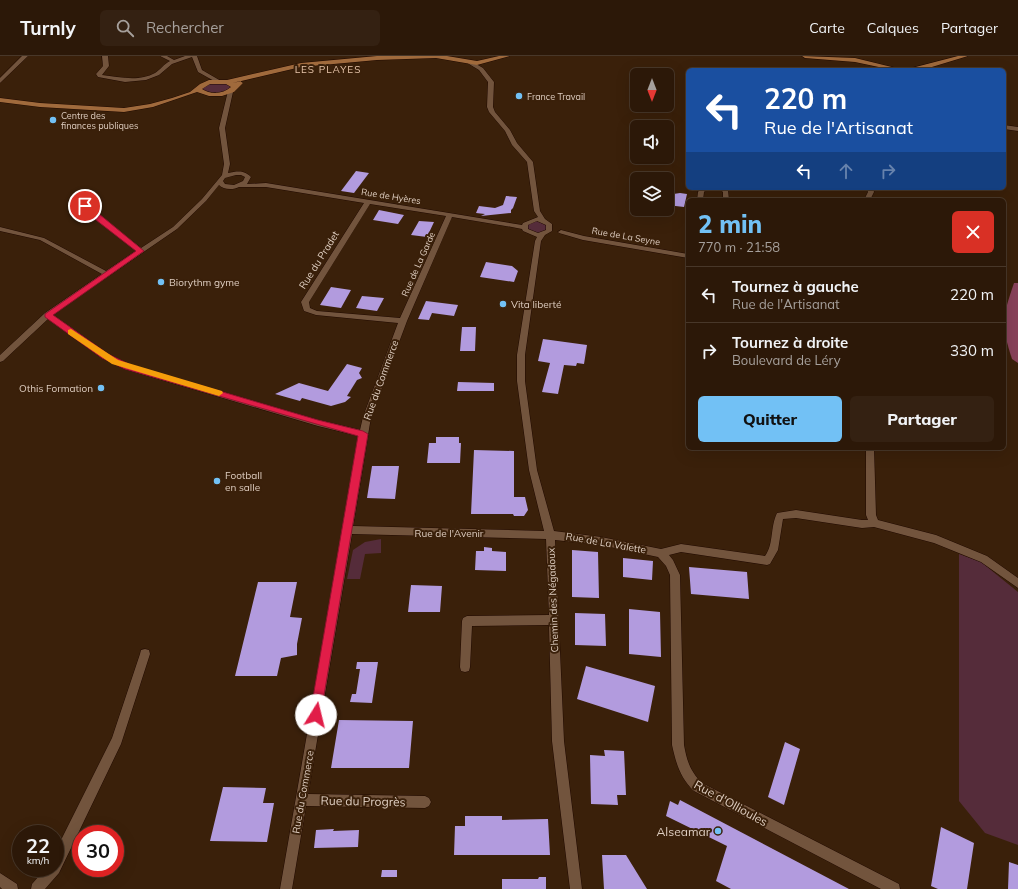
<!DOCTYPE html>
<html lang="fr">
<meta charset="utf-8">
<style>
:root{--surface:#2c1808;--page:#342112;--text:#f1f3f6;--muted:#a6a09c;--line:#483729;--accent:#72c1f5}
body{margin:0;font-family:Mulish,sans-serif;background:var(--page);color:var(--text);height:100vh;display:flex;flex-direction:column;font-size:15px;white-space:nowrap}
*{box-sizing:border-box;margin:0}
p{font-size:13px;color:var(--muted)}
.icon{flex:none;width:22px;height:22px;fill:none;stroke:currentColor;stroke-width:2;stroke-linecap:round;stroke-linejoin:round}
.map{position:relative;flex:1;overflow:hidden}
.panel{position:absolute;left:686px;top:142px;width:320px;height:252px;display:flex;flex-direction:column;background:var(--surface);border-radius:6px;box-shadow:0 4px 16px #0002,0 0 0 1px var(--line)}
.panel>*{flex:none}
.banner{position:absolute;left:686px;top:12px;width:320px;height:122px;border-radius:6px;box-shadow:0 4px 16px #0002,0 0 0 1px var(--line);background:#1a4fa0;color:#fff;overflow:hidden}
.needle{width:26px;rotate:180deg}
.tools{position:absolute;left:630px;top:12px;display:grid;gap:8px}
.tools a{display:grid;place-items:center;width:44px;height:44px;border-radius:6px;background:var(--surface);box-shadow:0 4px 16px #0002,0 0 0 1px var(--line);font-size:20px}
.speed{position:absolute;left:12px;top:769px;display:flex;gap:8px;font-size:20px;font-weight:700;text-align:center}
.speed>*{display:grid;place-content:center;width:52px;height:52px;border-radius:50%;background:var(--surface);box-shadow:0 4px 16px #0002,0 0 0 1px var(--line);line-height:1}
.speed small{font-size:10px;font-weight:400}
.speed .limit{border:6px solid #d22;background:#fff;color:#111}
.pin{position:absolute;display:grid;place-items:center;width:34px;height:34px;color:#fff;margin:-17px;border:2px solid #fff;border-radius:50%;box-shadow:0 1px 4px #0007}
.me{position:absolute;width:44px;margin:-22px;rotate:9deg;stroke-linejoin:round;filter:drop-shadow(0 0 3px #0008)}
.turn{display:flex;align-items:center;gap:14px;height:84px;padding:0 12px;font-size:18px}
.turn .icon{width:52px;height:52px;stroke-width:2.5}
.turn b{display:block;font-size:28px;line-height:34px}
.lanes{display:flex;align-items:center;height:38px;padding:0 12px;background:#0003;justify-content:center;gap:20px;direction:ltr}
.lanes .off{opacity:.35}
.round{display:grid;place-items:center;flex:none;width:42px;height:42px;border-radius:6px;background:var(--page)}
.headline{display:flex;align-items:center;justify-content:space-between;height:68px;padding:0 12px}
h1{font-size:24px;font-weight:800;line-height:30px;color:var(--accent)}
.cta{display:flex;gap:8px;margin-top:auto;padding:8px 12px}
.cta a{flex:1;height:46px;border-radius:6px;background:var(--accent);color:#111;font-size:16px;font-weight:800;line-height:46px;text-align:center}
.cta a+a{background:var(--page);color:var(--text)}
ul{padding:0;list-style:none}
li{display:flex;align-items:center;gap:12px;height:56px;padding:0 12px;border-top:1px solid var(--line)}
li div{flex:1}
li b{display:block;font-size:15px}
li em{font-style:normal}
header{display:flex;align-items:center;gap:24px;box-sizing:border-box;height:56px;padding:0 20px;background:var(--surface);border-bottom:1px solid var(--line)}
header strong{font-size:19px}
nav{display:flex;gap:22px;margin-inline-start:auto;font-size:14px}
.search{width:280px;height:36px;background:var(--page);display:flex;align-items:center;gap:10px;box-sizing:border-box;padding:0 14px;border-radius:6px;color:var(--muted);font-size:15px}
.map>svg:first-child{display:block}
.green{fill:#552c3a}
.forest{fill:#88425a}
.building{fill:#b29bde}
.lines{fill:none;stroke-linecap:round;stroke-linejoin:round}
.minor-casing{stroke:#200900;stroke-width:1}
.major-casing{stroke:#200900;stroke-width:1}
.minor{fill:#72543d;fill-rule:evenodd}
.major{fill:#a06a3c;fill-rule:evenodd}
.route{fill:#e11d48;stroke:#92132f}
.slow{fill:#f59e0b}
.poi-dot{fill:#72c1f5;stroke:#3a200a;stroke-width:1.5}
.labels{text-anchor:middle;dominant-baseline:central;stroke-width:4;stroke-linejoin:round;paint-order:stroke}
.far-poi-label{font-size:9px;fill:#dfcec1;stroke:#3a200a;text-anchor:start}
.far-street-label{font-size:9px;fill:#dfcec1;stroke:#3a200a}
.far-quarter-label{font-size:10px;letter-spacing:1px;fill:#e7c5ab;stroke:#3a200a}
.street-label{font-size:10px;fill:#dfcec1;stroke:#3a200a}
.poi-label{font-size:10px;fill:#dfcec1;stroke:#3a200a;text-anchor:start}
.near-street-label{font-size:12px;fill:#dfcec1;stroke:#3a200a}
.near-poi-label{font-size:12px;fill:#dfcec1;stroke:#3a200a;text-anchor:end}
</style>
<header>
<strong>Turnly</strong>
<div class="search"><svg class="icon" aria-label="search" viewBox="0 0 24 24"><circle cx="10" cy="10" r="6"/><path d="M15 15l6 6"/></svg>Rechercher</div>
<nav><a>Carte</a><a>Calques</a><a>Partager</a></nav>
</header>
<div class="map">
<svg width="1018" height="833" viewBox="0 0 1018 833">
<rect width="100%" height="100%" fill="#3a200a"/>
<path class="green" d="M204 27H233L230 36 210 38 199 32Z
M532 164 549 168 546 177 530 178 525 168Z
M381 483V497L365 498 360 523H347L353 494 365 486Z
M959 498 981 506 1018 536V789L985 777 959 745Z"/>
<path class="forest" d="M1014 227H1018V307L1012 303C1001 269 1002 262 1014 227Z"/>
<path class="building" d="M356 115 369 117 354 137 341 135Z
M680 137 687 138 684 151 667 149V139Z
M506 140 517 141 513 152 511 154V157L481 160 485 158 476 157 479 150 495 152 503 149Z
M379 154 404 159 398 168 373 164Z
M419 165 434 166 427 181 411 179Z
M486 206 512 210 518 215 514 226 480 221Z
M331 231 351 234 341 252 320 249Z
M362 240 384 242 377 255 356 252Z
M426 245 458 249 454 260 432 257 429 264 418 263Z
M462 271H476L475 295H460Z
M543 283 587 289 584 308 577 307 576 310 564 309 558 338 542 336 550 307 538 305Z
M347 308 362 312 359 317 362 322 357 324 347 340 351 341 345 346 331 350 302 342 300 345 275 338 299 327 328 335Z
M458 326 494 327V335H457Z
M436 381H459V387H461L460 407H427L429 387H436Z
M474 394 514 395V441H525L528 454 524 460H514L513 458H471Z
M372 410H399L395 443 367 442Z
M484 491 492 492V495L506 496V515L475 514 476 495H484Z
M572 494 598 496 599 542 572 541Z
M623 502 653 505 652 524 623 521Z
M689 511 747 516 749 543 691 538Z
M258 526H297L290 561 302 562 297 588V599L281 602 277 620H235Z
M411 529 442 530 440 556H408Z
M629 553 660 556 661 601 629 598Z
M575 557 605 558 606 590 575 589Z
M357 606H378L372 647 350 646 352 638H356L360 613H356Z
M586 610 655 630 648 666 577 643Z
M339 664 413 665 409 712H331Z
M785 686 800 693 784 749 768 741Z
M604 694 624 695 626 739H617L618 749 591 748 590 699 605 700Z
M223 731 266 732 263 747H274L267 786 210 785Z
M680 744 849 833H731L716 825 727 790 666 760 670 745 678 749Z
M465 760H502V764L548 763 550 799H454L455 770H465Z
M941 771 974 787 967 833H938L931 830Z
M334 773 333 775 359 774 358 791 314 792 316 774Z
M602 799H626L647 833H604Z
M1009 806 1018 809V833H1008Z
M382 814H397V821H381Z
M539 821H546V833H502V823H538Z"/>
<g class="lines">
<defs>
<path id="minor" d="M22 0H28L0 27V22Z
M102 0H108L109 10 102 19C119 21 139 26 155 17 160 14 164 8 170 5L160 0H167L174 4 185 0H197L202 14 221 25 216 26 198 16 192 1 172 8 159 19 146 24 125 26 98 21 96 18 103 10Z
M471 5 483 12 494 26 493 51 495 56 510 74 517 87 533 106 540 155 545 163 552 168V175L545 179 541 185 525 299V325L537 414 554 475 601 481 661 493 681 488 765 500C774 488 770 471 777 457L796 454 862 464H868L866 459V392H874L876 459 878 464 936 479 987 500 1018 522V532L981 506 934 487 874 471 862 472 796 462 783 463 778 494 770 508 767 509 681 496 669 499 673 504 680 519 684 689C687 705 690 715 702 727L899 828 900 833H881L694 735C680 722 676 707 672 689L670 519 666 510 658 501 601 489 555 484 564 685 582 833H570L552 685 549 569 472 570 470 611 469 615 465 616 461 615 460 611 462 565 463 562 467 560 549 559 546 483 352 478 308 738 425 740 429 742 431 746 429 750 425 752 306 750 292 833H280L359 380 318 370 125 313 102 302 48 263 3 305 0 306V299L45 257 102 218 40 184 0 175V171L44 182 106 215 136 195 84 154C80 146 86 143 92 138H96V140L89 147V152L141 192 173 171 202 143 222 119 224 108 219 72 228 35 233 36 225 72 230 108 228 117C238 115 244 114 251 121L247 128 266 127 522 169 523 167 538 161 534 155 527 106 512 89 505 75 489 56 487 51 488 26 479 14 469 8 468 7ZM236 119H241L245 121 243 125 234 129 225 128 223 125 225 122ZM219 129C223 134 234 134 239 131H266L364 147 301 246 304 255 316 259 398 267 363 361 360 374 318 364 131 309 108 298 53 259 75 243 177 173 206 145ZM370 148 446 160 400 262 317 255 310 252 309 246ZM452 161 512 171 522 173 523 175 537 181 535 185 517 299V325L529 414 544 475 353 470 371 361 407 265ZM537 165 546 169V174L538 177 528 173V169Z
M1004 69 1018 71V75L1004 73Z
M701 132H708L704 136 703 144H697L698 136Z
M718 132H725L728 134 729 144H723V136Z
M867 132H873L874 136 870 144H864L868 136Z
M561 174 584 180 688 198V202L583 184 559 177 558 176Z
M145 593 149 594 150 598 121 688 59 817 45 833H31L32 828 46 812H55V796L112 682 140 598 141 594Z
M0 817 17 828 18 833H2L0 831Z"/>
<path id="major" d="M377 0H447L477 5 499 0H510L477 9 436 2 377 4 301 11 233 27 240 25 243 27 234 36 222 40H209L197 36 153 51 124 56 40 51 0 46V42L40 47 124 52 150 48 172 42 190 36 200 28 209 24H227L301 7ZM210 28H226L231 31C223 38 211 39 202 33Z
M802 0 855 2 900 13 893 14 855 6 805 2Z
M958 0H968L922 14H904Z"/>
</defs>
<use href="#minor" class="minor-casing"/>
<use href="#major" class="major-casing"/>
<use href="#minor" class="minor"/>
<use href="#major" class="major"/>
</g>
<path class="route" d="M82 148H87L144 195 53 259 108 298 131 309 318 364 363 375 368 378 320 663 316 664 312 663 310 659 358 380 125 313 102 302 45 261V258L136 195 87 157 81 150Z"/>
<path class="slow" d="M71 273 118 304 222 335 223 337 219 340 112 308 68 278V274Z"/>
<g class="poi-dot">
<circle cx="519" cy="40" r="4"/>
<circle cx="53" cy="64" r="4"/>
<circle cx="161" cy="226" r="4"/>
<circle cx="503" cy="248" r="4"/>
<circle cx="101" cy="332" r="4"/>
<circle cx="217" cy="425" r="4"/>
<circle cx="718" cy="775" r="4"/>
</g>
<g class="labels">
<g class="far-poi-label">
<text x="527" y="40">France Travail</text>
<text x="61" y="59">Centre des<tspan x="61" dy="10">finances publiques</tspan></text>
</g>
<g class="far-street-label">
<text transform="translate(391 140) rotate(9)">Rue de Hyères</text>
<text transform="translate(626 180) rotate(10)">Rue de La Seyne</text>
<text transform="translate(418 208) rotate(-66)">Rue de La Garde</text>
</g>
<g class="far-quarter-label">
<text x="328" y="13">LES PLAYES</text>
</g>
<g class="street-label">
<text transform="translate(319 204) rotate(-58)">Rue du Pradet</text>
<text transform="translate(381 324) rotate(-70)">Rue du Commerce</text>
<text x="449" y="477">Rue de l'Avenir</text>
<text transform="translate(606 487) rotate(10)">Rue de La Valette</text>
<text transform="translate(553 544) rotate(-92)">Chemin des Négadoux</text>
<text transform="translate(303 736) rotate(-80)">Rue du Commerce</text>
</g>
<g class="poi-label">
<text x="169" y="226">Biorythm gyme</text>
<text x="511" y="248">Vita liberté</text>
<text x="93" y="332" text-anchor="end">Othis Formation</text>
<text x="225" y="419">Football<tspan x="225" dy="12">en salle</tspan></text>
</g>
<g class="near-street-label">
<text transform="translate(363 745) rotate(1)">Rue du Progrès</text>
<text transform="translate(731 747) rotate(29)">Rue d'Ollioules</text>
</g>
<g class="near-poi-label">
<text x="710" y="775">Alseamar</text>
</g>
</g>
</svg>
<div class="tools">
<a><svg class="needle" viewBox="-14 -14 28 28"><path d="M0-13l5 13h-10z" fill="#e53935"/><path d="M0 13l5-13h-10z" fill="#a6a09c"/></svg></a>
<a><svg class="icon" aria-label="sound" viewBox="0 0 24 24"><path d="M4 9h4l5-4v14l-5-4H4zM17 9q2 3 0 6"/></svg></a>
<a><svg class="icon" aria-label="layers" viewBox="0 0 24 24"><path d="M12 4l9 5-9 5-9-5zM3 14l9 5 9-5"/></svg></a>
</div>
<div class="speed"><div>22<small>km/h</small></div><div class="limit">30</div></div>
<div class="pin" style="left:85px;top:150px;background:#d93025"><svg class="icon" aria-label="arrive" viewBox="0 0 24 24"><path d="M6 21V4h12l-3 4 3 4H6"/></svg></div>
<svg class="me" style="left:316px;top:659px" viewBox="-20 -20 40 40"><circle r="19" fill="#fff"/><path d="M0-13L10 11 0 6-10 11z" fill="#e11d48"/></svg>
<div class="banner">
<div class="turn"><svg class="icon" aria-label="left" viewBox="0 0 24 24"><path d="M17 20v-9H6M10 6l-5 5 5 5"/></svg><div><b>220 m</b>Rue de l'Artisanat</div></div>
<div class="lanes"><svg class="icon" aria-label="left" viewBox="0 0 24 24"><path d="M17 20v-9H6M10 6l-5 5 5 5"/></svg><svg class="icon off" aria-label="ahead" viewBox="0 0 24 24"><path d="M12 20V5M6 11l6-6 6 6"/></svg><svg class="icon off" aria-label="right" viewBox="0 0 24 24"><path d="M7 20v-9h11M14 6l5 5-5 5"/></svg></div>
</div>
<section class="panel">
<div class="headline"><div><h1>2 min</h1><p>770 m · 21:58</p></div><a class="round" style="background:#d93025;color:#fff"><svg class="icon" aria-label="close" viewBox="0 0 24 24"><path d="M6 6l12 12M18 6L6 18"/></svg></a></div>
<ul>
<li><svg class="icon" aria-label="left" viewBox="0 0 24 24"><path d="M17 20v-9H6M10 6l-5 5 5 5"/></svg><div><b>Tournez à gauche</b><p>Rue de l'Artisanat</p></div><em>220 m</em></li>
<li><svg class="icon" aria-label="right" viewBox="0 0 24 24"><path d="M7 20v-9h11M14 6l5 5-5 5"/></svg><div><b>Tournez à droite</b><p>Boulevard de Léry</p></div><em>330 m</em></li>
</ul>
<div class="cta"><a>Quitter</a><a>Partager</a></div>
</section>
</div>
